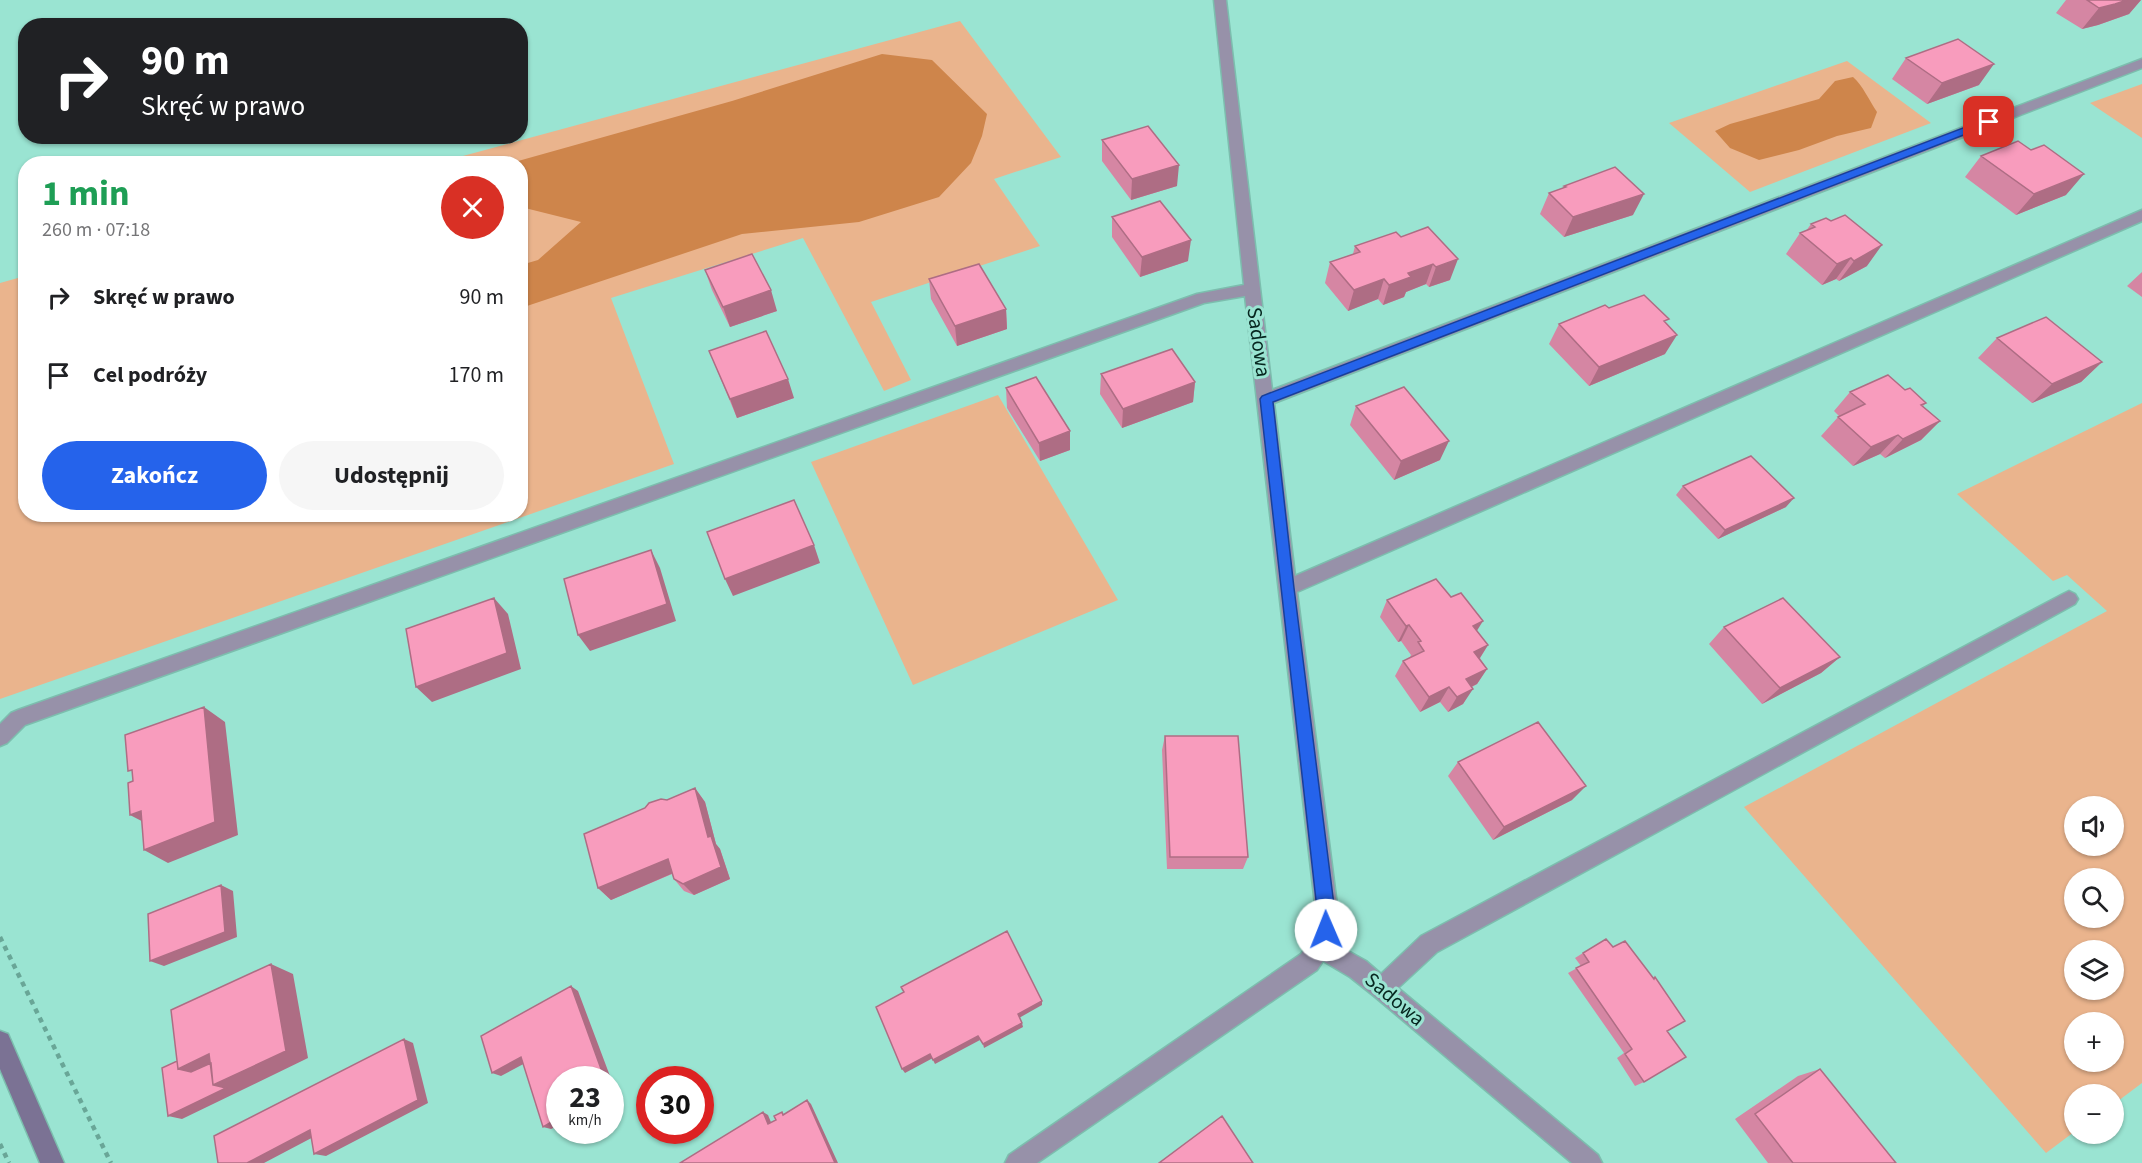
<!DOCTYPE html>
<html lang="pl">
<meta charset="utf-8">
<style>
:root{--surface:#fff;--page:#f6f6f6;--text:#202124;--muted:#757577;--accent:#2563eb}
body{margin:0;font-family:"Source Sans 3",sans-serif;background:var(--page);color:var(--text);height:100vh;display:flex;flex-direction:column;font-size:22px;white-space:nowrap}
*{box-sizing:border-box;margin:0}
p{font-size:20px;color:var(--muted)}
.icon{flex:none;width:33px;height:33px;fill:none;stroke:currentColor;stroke-width:2;stroke-linecap:round;stroke-linejoin:round}
.map{position:relative;flex:1;overflow:hidden}
.panel{position:absolute;left:18px;top:156px;width:510px;height:366px;display:flex;flex-direction:column;background:var(--surface);border-radius:24px;box-shadow:0 2px 4px #0004}
.panel>*{flex:none}
.guide{position:absolute;left:18px;top:18px;width:510px;height:126px;border-radius:24px;box-shadow:0 2px 4px #0004;background:#202124;color:#fff;overflow:hidden}
.fabs{position:absolute;left:2064px;top:796px;display:grid;gap:12px}
.fabs a{display:grid;place-items:center;width:60px;height:60px;border-radius:50%;background:var(--surface);box-shadow:0 2px 4px #0004;font-size:30px}
.speed{position:absolute;left:546px;top:1066px;display:flex;gap:12px;font-size:30px;font-weight:700;text-align:center}
.speed>*{display:grid;place-content:center;width:78px;height:78px;border-radius:50%;background:var(--surface);box-shadow:0 2px 4px #0004;line-height:1}
.speed small{font-size:15px;font-weight:400}
.speed .limit{border:9px solid #d22;background:#fff;color:#111}
.pin{position:absolute;display:grid;place-items:center;width:51px;height:51px;color:#fff;margin:-26px;border-radius:12px;box-shadow:0 3px 9px #0006}
.me{position:absolute;width:66px;margin:-33px;rotate:359deg;stroke-linejoin:round;filter:drop-shadow(0 0 4px #0008)}
.turn{display:flex;align-items:center;gap:21px;height:126px;padding:0 24px;font-size:27px}
.turn .icon{width:78px;height:78px;stroke-width:2.5}
.turn b{display:block;font-size:42px;line-height:51px}
.round{display:grid;place-items:center;flex:none;width:63px;height:63px;border-radius:32px;background:var(--page)}
.summary{display:flex;align-items:center;justify-content:space-between;height:102px;padding:0 24px}
h1{font-size:36px;font-weight:700;line-height:45px;color:#1e9e55}
.primary-button{display:flex;gap:12px;margin-top:auto;padding:12px 24px}
.primary-button a{flex:1;height:69px;border-radius:36px;background:var(--accent);color:#fff;font-size:24px;font-weight:700;line-height:69px;text-align:center}
.primary-button a+a{background:var(--page);color:var(--text)}
ul{padding:0;list-style:none}
li{display:flex;align-items:center;gap:18px;height:78px;padding:0 24px}
li div{flex:1}
li b{display:block;font-size:22px}
li em{font-style:normal}
.map>svg:first-child{display:block}
.green{fill:#eab48d;fill-rule:evenodd}
.forest{fill:#ce854b}
.lines{fill:none;stroke-linecap:round;stroke-linejoin:round}
.street-casing{stroke:#7cbeae;stroke-width:3}
.secondary-casing{stroke:#7cbeae;stroke-width:3}
.path{stroke:#69a697;stroke-width:4.5;stroke-dasharray:5 5;stroke-linecap:butt}
.street{fill:#9791a9;fill-rule:evenodd}
.secondary{fill:#7b7294;fill-rule:evenodd}
.wall{fill:#d586a3}
.shaded-wall{fill:#ae6d84}
.building{fill:#f89cbd;stroke:#ae6d84;stroke-width:1.5}
.route{fill:#2563eb;stroke:#184099;stroke-width:1.5}
.labels{text-anchor:middle;dominant-baseline:central;stroke-width:6;stroke-linejoin:round;paint-order:stroke}
.street-label{font-size:21px;fill:#06261f;stroke:#9ae4d2}
</style>
<div class="map">
<svg width="2142" height="1163" viewBox="0 0 2142 1163">
<rect width="100%" height="100%" fill="#9ae4d2"/>
<path class="green" d="M960 21 1061 157 994 179 1040 246 871 302 911 380 884 391 803 238 611 298 674 464 0 699V283L25 276 26 514H520V164L437 163Z
M1847 61 1931 123 1750 192 1669 123Z
M2142 84V138L2090 103Z
M998 395 1118 600 913 685 811 462Z
M2142 403V1083L2114 1104V1095H2074V1132L2046 1153 1744 807 2107 611 2067 575 2053 581 1957 494ZM2074 807H2114V846H2074ZM2074 879H2114V918H2074ZM2074 951H2114V990H2074ZM2074 1023H2114V1062H2074Z"/>
<path class="forest" d="M882 54 932 60 987 114 982 136 971 163 939 197 859 222 742 234 521 308V265L538 260 581 222 521 207 520 164 511 163 732 101Z
M1853 77C1863 86 1869 100 1877 112L1871 128 1837 136 1799 150 1759 160 1730 148 1715 131 1730 124 1819 99 1835 81Z"/>
<g class="lines">
<defs>
<path id="street" d="M1214 0H1226L1272 390 2142 59V68L1274 403 1295 576 2142 210V221L1297 592 1338 913 1332 942 1366 961 1381 974 1421 936 2063 594 2069 591 2075 594 2078 599 2075 604 1437 952 1398 988 1598 1155 1602 1163H1572L1374 996 1350 977 1323 961 1317 970 1037 1163H1005L1009 1155 1301 954 1312 938 1316 913 1245 296 1204 303 25 725 7 743 0 746V724L11 713 18 710 1197 294 1244 285Z"/>
<path id="secondary" d="M0 1031 8 1034 64 1163H40L0 1069Z"/>
</defs>
<use href="#street" class="street-casing"/>
<use href="#secondary" class="secondary-casing"/>
<path class="path" d="M0 937 111 1163
M0 1144 9 1163"/>
<use href="#street" class="street"/>
<use href="#secondary" class="secondary"/>
</g>
<path class="wall" d="M2066 0H2141L2129 14 2098 25 2082 29 2056 13Z
M1906 58 1979 85 1927 104 1892 79Z
M1102 140 1177 186 1131 200 1102 161Z
M1981 156 2066 195 2016 215 1965 177Z
M1564 186 1633 215 1564 237 1540 214 1549 193 1563 188Z
M1112 217 1188 261 1140 277 1112 237Z
M1811 224 1867 266 1839 281 1836 279 1822 285 1786 254 1800 233 1806 231Z
M1428 227 1450 280 1429 287 1426 284 1406 292 1404 297 1383 305 1378 299 1348 311 1325 283 1330 262 1353 254 1355 246 1401 237Z
M705 270 777 311 730 327 712 290Z
M2142 272V297L2127 286Z
M929 279 1006 309 1007 329 957 346 931 299Z
M1609 308 1666 323 1665 354 1589 386 1549 344 1559 324Z
M1997 338 2102 362 2081 382 2032 403 1978 358Z
M709 351 794 398 737 418Z
M1101 374 1195 382 1193 402 1122 428 1100 394Z
M1006 388 1070 450 1040 461 1007 408Z
M1905 390 1926 403 1923 406 1940 421 1921 440 1885 458 1880 454 1853 466 1821 436 1839 416 1834 411 1850 392Z
M1356 406 1440 460 1394 480 1350 425Z
M1683 486 1786 507 1718 539 1676 495Z
M1387 600 1477 631 1488 645 1480 658 1487 669 1477 684 1472 687 1463 704 1448 712 1440 702 1420 712 1395 676 1403 661 1410 657 1411 655 1401 641 1398 642 1380 617Z
M1724 627 1840 657 1821 673 1762 704 1709 644Z
M1165 736 1248 857 1243 869H1167L1162 750Z
M1458 762 1572 800 1493 840 1448 776Z
M695 788 705 802 716 844 720 849 730 879 694 895 684 891 674 879 672 874 611 900 598 888 667 800Z
M1613 947 1654 978 1655 977 1667 1031 1644 1082 1635 1086 1617 1058 1624 1053 1568 973 1581 966 1575 958 1583 953Z
M1820 1069 1896 1163H1768L1735 1119 1798 1076Z"/>
<path class="shaded-wall" d="M2127 0H2141L2129 14 2098 25 2082 29 2099 8Z
M1994 64 1979 85 1927 104 1942 83Z
M1179 165 1177 186 1131 200 1132 179Z
M2084 174 2066 195 2016 215 2034 194Z
M1644 194 1633 215 1564 237 1573 217Z
M1191 240 1188 261 1140 277 1142 257Z
M1882 245 1867 266 1839 281 1854 261Z
M1851 258 1836 279 1822 285 1837 264Z
M1458 259 1450 280 1429 287 1436 267Z
M1433 264 1426 284 1406 292 1404 297 1383 305 1389 285 1408 273Z
M1384 279 1378 299 1348 311 1354 290Z
M771 290 777 311 730 327 723 307Z
M1006 309 1007 329 957 346 955 326Z
M1677 335 1665 354 1589 386 1599 367Z
M2102 362 2081 382 2032 403 2052 384Z
M788 379 794 398 737 418 730 399Z
M1195 382 1193 402 1122 428 1123 409Z
M1940 421 1921 440 1885 458 1903 439Z
M1070 431V450L1040 461 1039 443Z
M1898 435 1880 454 1853 466 1871 447Z
M1449 441 1440 460 1394 480 1401 461Z
M1794 498 1786 507 1718 539 1725 530Z
M814 545 820 563 733 596 725 579Z
M651 550 660 568 676 621 590 651 578 635Z
M494 598 508 614 521 669 432 702 416 687Z
M1483 621 1473 637V626Z
M1409 625 1401 641 1398 642 1406 626Z
M1488 645 1478 661 1474 652Z
M1840 657 1821 673 1762 704 1780 688Z
M1487 669 1477 684 1456 694 1466 679Z
M1449 687 1440 702 1420 712 1429 697Z
M1473 689 1463 704 1448 712 1457 697Z
M204 707 225 722 238 835 168 863 144 850Z
M1586 786 1572 800 1493 840 1504 827Z
M695 788 705 802 716 844 720 849 730 879 694 895 683 884 708 837Z
M141 811 155 828 130 815Z
M668 859 678 871 611 900 598 888Z
M221 885 233 891 237 937 164 966 150 961Z
M271 964 293 974 308 1058 182 1119 168 1116 213 1085 204 1076 178 1069 209 1054Z
M571 986 578 991 616 1092 610 1095V1080H605Z
M1042 1001V1005L1019 1018 1018 1014Z
M1022 1023 1023 1027 984 1048 983 1044Z
M978 1036 980 1040 935 1064 933 1060Z
M404 1039 413 1043 428 1103 326 1156 314 1154Z
M930 1054 933 1058 905 1073 902 1069Z
M521 1057 529 1061 501 1076 492 1073Z
M807 1100 811 1104 838 1163H835Z
M763 1112 768 1115 773 1127 768 1124Z
M560 1117V1125L551 1129 543 1127Z
M310 1130 321 1133 264 1163H247Z"/>
<path class="building" d="M2087 0H2127L2115 4 2099 8Z
M1958 39 1994 64 1942 83 1906 58Z
M1148 126 1179 165 1132 179 1102 140Z
M2018 141 2031 150 2044 145 2084 174 2034 194 1981 156Z
M1615 167 1644 194 1573 217 1549 193 1566 187 1564 186Z
M1160 201 1191 240 1142 257 1112 217Z
M1845 215 1882 245 1854 261 1851 258 1837 264 1800 233 1815 227 1811 224 1826 218 1831 221Z
M1428 227 1458 259 1436 267 1433 264 1408 273 1411 277 1389 285 1384 279 1354 290 1330 262 1360 252 1355 246 1396 232 1401 237Z
M752 254 771 290 723 307 705 270Z
M979 264 1006 309 955 326 929 279Z
M1644 295 1669 319 1664 321 1677 335 1599 367 1559 324 1605 305 1609 308Z
M2046 317 2102 362 2052 384 1997 338Z
M766 331 788 379 730 399 709 351Z
M1172 349 1195 382 1123 409 1101 374Z
M1888 375 1905 390 1910 388 1926 403 1921 405 1940 421 1903 439 1898 435 1871 447 1838 417 1865 404 1850 392Z
M1036 377 1070 431 1039 443 1006 388Z
M1404 387 1449 441 1401 461 1356 406Z
M1751 456 1794 498 1725 530 1683 486Z
M794 500 814 545 725 579 707 532Z
M651 550 667 604 578 635 564 579Z
M1436 579 1451 597 1461 593 1483 621 1473 626 1488 645 1474 652 1487 669 1466 679 1473 689 1457 697 1449 687 1429 697 1403 661 1424 651 1418 642 1421 641 1409 625 1406 626 1387 600Z
M494 598 507 653 416 687 406 629Z
M1783 598 1840 657 1780 688 1724 627Z
M204 707 215 822 144 850 141 811 130 815 128 783 133 781 132 770 128 771 125 735Z
M1538 722 1586 786 1504 827 1458 762Z
M1165 736H1238L1248 857H1170Z
M695 788 708 837 711 836 721 867 683 884 674 879 668 859 598 888 584 834 645 808 649 803 661 799 667 800Z
M221 885 225 932 150 961 148 914Z
M1007 931 1042 1001 1018 1014 1022 1023 983 1044 978 1036 933 1060 930 1054 902 1069 876 1007 904 992 901 987Z
M1606 939 1613 947 1625 941 1654 979 1655 977 1685 1021 1667 1031 1686 1057 1644 1082 1625 1054 1632 1049 1576 968 1589 962 1583 953Z
M271 964 286 1051 213 1085 209 1054 178 1069 171 1010Z
M571 986 605 1080H560V1117L543 1127 521 1057 492 1073 481 1036Z
M404 1039 418 1100 314 1154 310 1130 247 1163H218L214 1136Z
M177 1061 178 1069 191 1072 211 1063 213 1085 226 1088 168 1116 162 1068Z
M1820 1069 1896 1163H1793L1755 1114Z
M807 1100 835 1163H680L763 1112 768 1124 776 1120 774 1116 782 1112 783 1115Z
M1222 1116 1253 1163H1159Z"/>
<path class="route" d="M1989 118 1994 122 1992 124 1273 402 1294 588 1335 913 1332 936 1326 938 1320 936 1260 399 1262 396Z"/>
<g class="labels">
<g class="street-label">
<text transform="translate(1259 342) rotate(82)">Sadowa</text>
<text transform="translate(1395 999) rotate(40)">Sadowa</text>
</g>
</g>
</svg>
<div class="fabs">
<a><svg class="icon" aria-label="sound" viewBox="0 0 24 24"><path d="M4 9h4l5-4v14l-5-4H4zM17 9q2 3 0 6"/></svg></a>
<a><svg class="icon" aria-label="search" viewBox="0 0 24 24"><circle cx="10" cy="10" r="6"/><path d="M15 15l6 6"/></svg></a>
<a><svg class="icon" aria-label="layers" viewBox="0 0 24 24"><path d="M12 4l9 5-9 5-9-5zM3 14l9 5 9-5"/></svg></a>
<a>+</a>
<a>−</a>
</div>
<div class="speed"><div>23<small>km/h</small></div><div class="limit">30</div></div>
<div class="pin" style="left:1989px;top:122px;background:#d93025"><svg class="icon" aria-label="arrive" viewBox="0 0 24 24"><path d="M6 21V4h12l-3 4 3 4H6"/></svg></div>
<svg class="me" style="left:1326px;top:930px" viewBox="-20 -20 40 40"><circle r="19" fill="#fff"/><path d="M0-13L10 11 0 6-10 11z" fill="#2563eb"/></svg>
<div class="guide">
<div class="turn"><svg class="icon" aria-label="right" viewBox="0 0 24 24"><path d="M7 20v-9h11M14 6l5 5-5 5"/></svg><div><b>90 m</b>Skręć w prawo</div></div>
</div>
<section class="panel">
<div class="summary"><div><h1>1 min</h1><p>260 m · 07:18</p></div><a class="round" style="background:#d93025;color:#fff"><svg class="icon" aria-label="close" viewBox="0 0 24 24"><path d="M6 6l12 12M18 6L6 18"/></svg></a></div>
<ul>
<li><svg class="icon" aria-label="right" viewBox="0 0 24 24"><path d="M7 20v-9h11M14 6l5 5-5 5"/></svg><div><b>Skręć w prawo</b></div><em>90 m</em></li>
<li><svg class="icon" aria-label="arrive" viewBox="0 0 24 24"><path d="M6 21V4h12l-3 4 3 4H6"/></svg><div><b>Cel podróży</b></div><em>170 m</em></li>
</ul>
<div class="primary-button"><a>Zakończ</a><a>Udostępnij</a></div>
</section>
</div>
